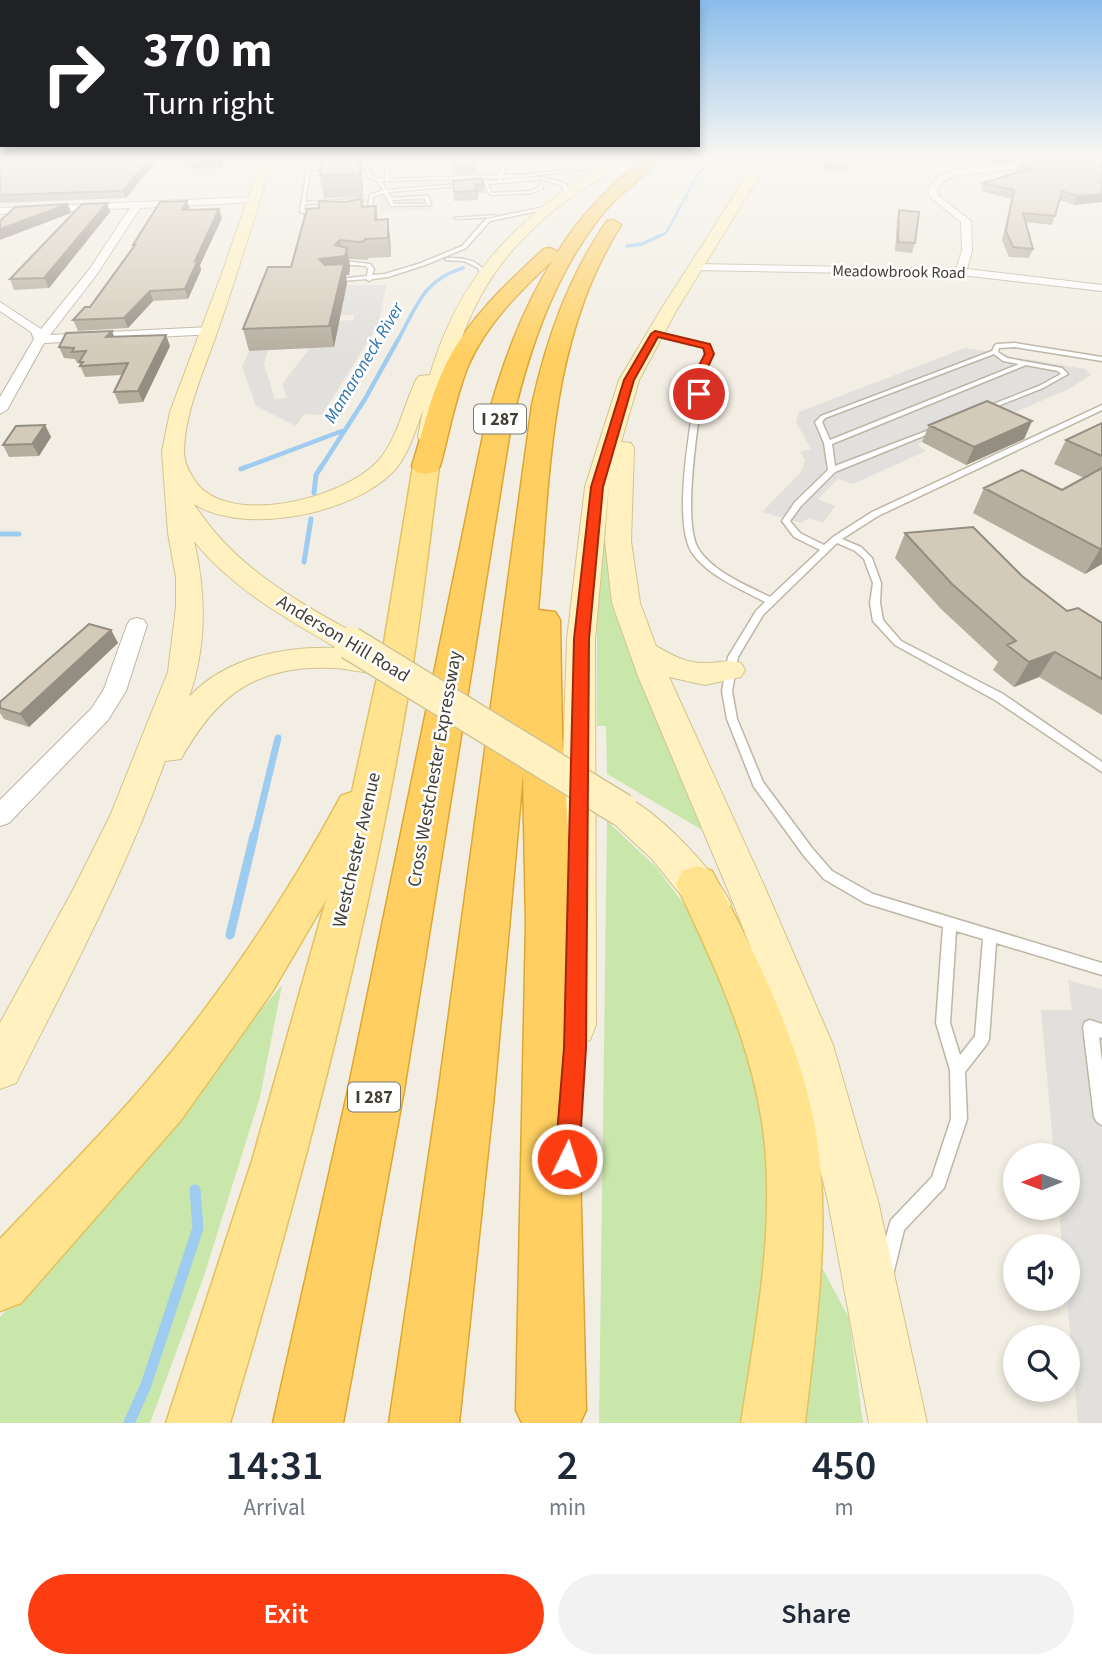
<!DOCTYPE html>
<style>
:root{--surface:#fff;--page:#f2f2f3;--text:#1f2937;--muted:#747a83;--accent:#fb3d11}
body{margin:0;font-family:"Source Sans 3",sans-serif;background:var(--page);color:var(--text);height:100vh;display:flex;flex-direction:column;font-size:26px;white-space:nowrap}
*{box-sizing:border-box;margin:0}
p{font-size:23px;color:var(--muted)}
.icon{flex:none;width:38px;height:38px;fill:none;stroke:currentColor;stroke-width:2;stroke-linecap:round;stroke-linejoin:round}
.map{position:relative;height:1423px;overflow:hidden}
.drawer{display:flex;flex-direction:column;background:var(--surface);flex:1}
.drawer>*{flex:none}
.top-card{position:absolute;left:0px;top:0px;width:700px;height:147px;box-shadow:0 4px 10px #0003;background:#202124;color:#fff;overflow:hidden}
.needle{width:46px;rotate:269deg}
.fabs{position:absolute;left:1003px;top:1143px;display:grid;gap:14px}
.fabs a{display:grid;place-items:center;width:77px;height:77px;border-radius:50%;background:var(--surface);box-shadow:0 4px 10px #0003;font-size:35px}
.pin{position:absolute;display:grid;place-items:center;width:60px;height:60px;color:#fff;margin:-30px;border:4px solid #fff;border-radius:50%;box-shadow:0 2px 7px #0007}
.me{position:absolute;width:77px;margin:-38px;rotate:4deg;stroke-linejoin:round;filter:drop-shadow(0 0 5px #0008)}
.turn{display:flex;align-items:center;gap:24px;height:147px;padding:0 28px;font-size:32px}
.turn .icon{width:91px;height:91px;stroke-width:2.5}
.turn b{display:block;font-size:49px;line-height:60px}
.eta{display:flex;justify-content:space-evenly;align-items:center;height:119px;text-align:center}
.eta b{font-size:42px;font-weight:600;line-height:49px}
.button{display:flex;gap:14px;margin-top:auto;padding:14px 28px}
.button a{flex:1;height:80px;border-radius:42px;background:var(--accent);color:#fff;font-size:28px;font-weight:600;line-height:80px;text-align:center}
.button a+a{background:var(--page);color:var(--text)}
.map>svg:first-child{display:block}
.green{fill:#cae7ab}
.parking{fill:#e2e0dc}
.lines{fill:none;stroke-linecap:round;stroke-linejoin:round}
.stream-far6{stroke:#9ecbf0;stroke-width:2.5}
.stream-far5{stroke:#9ecbf0;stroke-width:3.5}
.stream-far4{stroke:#9ecbf0;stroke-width:4.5}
.stream-far3{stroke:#9ecbf0;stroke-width:5}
.stream-far2{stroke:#9ecbf0;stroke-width:7}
.stream-far1{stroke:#9ecbf0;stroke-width:9}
.stream{stroke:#9ecbf0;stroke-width:11}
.lane-casing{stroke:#bdb6a6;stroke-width:3}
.street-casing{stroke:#bdb6a6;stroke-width:2}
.secondary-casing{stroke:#d3c392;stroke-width:2}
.primary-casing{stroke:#e4c15f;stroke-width:3}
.highway-casing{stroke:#dea531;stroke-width:3}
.lane{fill:#fff;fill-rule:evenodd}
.street{fill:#fff;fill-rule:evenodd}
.secondary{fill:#fff2c0;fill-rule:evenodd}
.primary{fill:#ffe38f;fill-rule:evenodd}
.highway{fill:#ffd061;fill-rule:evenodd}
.secondary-bridge-casing{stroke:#d3c392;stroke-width:35;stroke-linecap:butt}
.secondary-bridge{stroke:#fff2c0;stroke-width:32}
.wall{fill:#b5ae9f}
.shaded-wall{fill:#948d82}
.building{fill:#d3cab9;stroke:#948d82;stroke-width:2}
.route{fill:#fb3d11;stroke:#a3280b;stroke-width:2}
.labels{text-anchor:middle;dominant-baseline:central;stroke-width:5;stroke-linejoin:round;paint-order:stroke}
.far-street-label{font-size:16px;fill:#433e33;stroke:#fff}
.far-water-label{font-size:18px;font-style:italic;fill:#2d73af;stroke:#fff}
.shield{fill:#fff;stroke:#7b7870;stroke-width:2}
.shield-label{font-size:18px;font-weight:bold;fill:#433e33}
.street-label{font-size:19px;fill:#433e33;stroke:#fff}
</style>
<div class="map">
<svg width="1102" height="1423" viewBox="0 0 1102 1423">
<rect width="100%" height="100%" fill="#f2eee3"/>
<path class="green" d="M604 539 610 540 707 833 607 774 606 726H597V618Z
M607 821 656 867 698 923 745 1018 776 1175 754 1423H599Z
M282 985 260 1097 203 1279 150 1423H0V1317Z
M821 1266 849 1318 863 1423H801Z"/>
<path class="parking" d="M429 193 434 209 381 212 378 196Z
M347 285H386L379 323 322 415 304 414 296 426 256 406 242 367 249 351 268 350 264 364 275 399 287 398 282 384 310 348 333 347 339 321 353 320 354 315H340Z
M965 348 1007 354 1012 359 1026 362 1027 359 1085 369 1091 375 1069 389 999 419 986 415 917 444 926 451 853 484 838 479 818 499 835 506 823 523 809 518 801 523 762 512 801 472 805 460 800 452 811 449 796 422 799 412Z
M1068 980 1102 989V1423H1078L1067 1299 1068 1246H1062L1059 1208H1068V1155H1054L1041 1010H1072Z"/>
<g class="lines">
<path class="stream-far6" d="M655 238 666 233 698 174 714 157"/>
<path class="stream-far5" d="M627 246 642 244 659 236
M398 340C417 306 423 280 463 268"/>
<path class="stream-far4" d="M241 469 342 431
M320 469 365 399 399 338"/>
<path class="stream-far3" d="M241 469 246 467
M314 493 316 475 321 467
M0 534H19
M304 562 311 519"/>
<path class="stream-far2" d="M254 837 278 738"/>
<path class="stream-far1" d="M230 935 254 835"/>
<path class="stream" d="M129 1423 146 1385 198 1228 195 1190"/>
<defs>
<path id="lane" d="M567 157 568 159 507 163 503 175H523L605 165 607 166 523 177 502 178 501 180C525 178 544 174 566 184L568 192 566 193 564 192 563 186 543 179 488 184 492 193 531 191 540 187 539 183H541L543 188 532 193 490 195 484 184 388 192 391 198 428 196 431 205 391 206 384 193 373 197 372 209 363 214 361 212 368 208 370 195 383 190 377 181 368 177 365 168 348 166H368L371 175 380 179H385L386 168 395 165 480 161 481 163 396 167 389 170V179L499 175 504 161ZM498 178 497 181H487L485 180 483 182 386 190 382 181ZM425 198 427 204H394L392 200Z
M334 166 333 168 310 170 305 202 361 199 363 201 305 204 304 210 321 215 319 217 300 212 307 168Z
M545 207 547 209 490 221 466 248 425 265 388 277 372 279 369 281 366 279 332 282 329 280 367 276 368 269 366 266 341 264 343 261 370 264 374 269 372 275 385 274 421 263 462 246 486 219Z
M495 215 493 217 456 219 454 218Z
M447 258C462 258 479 259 486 274L481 275 478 268 464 261 445 260Z
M655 332 709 345 712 354C710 359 707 364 705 369 702 379 703 391 701 401 697 432 682 525 699 550 715 573 746 585 770 597L820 550 794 537 782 521 795 502 828 470 824 443 815 422 821 416 992 351 995 345 997 344 1015 343 1102 357V361L1015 347 999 348 998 352 1007 358 1062 368 1068 374 1043 388 985 411H981V409L1039 386 1061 374 1058 371 1026 365 832 444 835 466 937 427 943 428 835 472 801 506 790 521 800 533 824 545 833 537 872 512 1102 405V410L878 516 842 539 861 547 872 558 881 583 880 603 883 620 901 641 1003 694 1102 762V772L995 700 895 645 873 621 870 603 873 583 864 559 855 551 837 543 763 615 738 657 732 691 737 719 763 782 812 848 832 871 873 894 1102 963V975L996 943 989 1039 987 1044 965 1072 967 1119 944 1188 904 1230 893 1275 887 1278 881 1275 878 1269 889 1226 891 1220 932 1177 951 1119 950 1070 936 1023 943 927 865 903 824 879 804 856 754 787 727 719 722 691 728 657 756 611 765 602C741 589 710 577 693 554 672 526 690 430 695 394 696 387 697 380 698 373 700 363 707 357 704 347L653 335 652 334ZM994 354 1003 361 1019 364 830 440 822 422 825 418ZM956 931 983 939 975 1036 960 1055 950 1023Z
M1090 1020 1102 1024V1038L1099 1037 1102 1062V1125L1097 1122 1094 1117 1083 1027 1085 1022Z"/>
<path id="street" d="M1102 157V161L957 175 943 181 937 189 938 195 971 221 972 251 967 269 1102 285V291L961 275 696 270 690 267 696 264 956 269 962 251 961 222 931 198 928 189 937 177 955 170Z
M254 197 259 200 257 202 140 208 97 274 50 335 209 327 213 328V334L44 343 7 410 0 414V397L34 339 31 332 0 311V302L41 329 89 270 130 208 0 214V208Z
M137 618 144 620 147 625 126 691 108 720 9 823 0 826V800L92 708 104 689 127 625 130 620Z"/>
<path id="secondary" d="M262 157H273C256 213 239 269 220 324 207 364 185 408 184 451 184 461 187 468 192 476 221 531 344 499 378 461 397 440 404 405 416 380L419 376 430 375C462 267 522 216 613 157H626C604 179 572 194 548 215 475 277 452 345 440 437L437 442H421L418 437 423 410C415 431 408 457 392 473 350 514 245 536 194 504 233 566 297 602 360 636L364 643 359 650 394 657 398 664 394 671C375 677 354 669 334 668 258 664 217 694 181 759L165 761C125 873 69 977 16 1083L0 1089V1023L73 890 110 816 168 672 176 607V577L168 533 162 451 170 412 221 276ZM194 541C232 588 285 618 337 648 285 646 226 657 189 697 207 646 206 593 194 541Z
M759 157H771L676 311 639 380 621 442 631 443 634 448 631 541 640 603 656 646C672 655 687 664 706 663 719 663 728 659 741 663L745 670 741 677 705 685 669 677 766 890 833 1045 878 1201 927 1423H869L828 1201 789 1045 728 890 638 676 612 603 605 541 609 484 595 639 596 1025 590 1040 575 1046 560 1040 554 1025 567 639 585 487 619 380 660 311Z
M622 796C654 806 717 873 731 904L726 916 712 921 698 916 652 859 610 820 604 810 610 800Z"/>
<path id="primary" d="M426 458 435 461 439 466C428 550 419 635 404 718 362 957 299 1191 230 1423H166L252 1161 326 900 272 992 181 1120 21 1303 0 1311V1239C48 1188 99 1138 145 1084 220 996 286 898 341 796L352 792 382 655 413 466 417 461Z
M697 866 712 871C754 952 798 1036 815 1127 832 1224 816 1326 805 1423H741C756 1326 776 1226 763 1128 751 1042 713 962 676 884L682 871Z"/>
<path id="highway" d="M645 157H660C642 179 617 195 599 218 551 281 527 355 510 431L404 1090 343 1423H273L348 1090 484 431C500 371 520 313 553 260 520 291 486 324 468 366 455 398 449 433 440 466L436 472 426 474 416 472 412 466C423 432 430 396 446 364 469 318 507 283 544 249L550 248 558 252C581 214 612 184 645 157Z
M613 220 621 225C548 340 550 479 538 610L555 612 560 620 562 735 574 923 586 1410 580 1423H522L516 1410 526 923 523 773 494 1095 459 1423H389L438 1095 532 405C547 338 568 278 607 221Z"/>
</defs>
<use href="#lane" class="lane-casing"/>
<use href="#street" class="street-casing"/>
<use href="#secondary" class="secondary-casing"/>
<use href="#primary" class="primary-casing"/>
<use href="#highway" class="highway-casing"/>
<use href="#lane" class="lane"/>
<use href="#street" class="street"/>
<use href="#secondary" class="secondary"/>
<use href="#primary" class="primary"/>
<use href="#highway" class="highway"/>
<defs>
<path id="secondary-bridge" d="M350 643 622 810"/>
</defs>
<use href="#secondary-bridge" class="secondary-bridge-casing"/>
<use href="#secondary-bridge" class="secondary-bridge"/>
</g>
<path class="wall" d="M0 157H159L126 198 0 203Z
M189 157H228L220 169H187L185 163Z
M362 157V162H361L363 197 324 198 320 175Z
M850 157 846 172 823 171 824 165Z
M978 157H1078L996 164Z
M1102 157V202L1074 205 1059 200 1052 225 1025 222 1033 249 1029 258 1009 257 1002 240 1011 199 981 191 983 183 1017 173 1015 172 1018 164Z
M452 159 476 165 477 173 453 174Z
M453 181 484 184V193H478V200L454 201Z
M361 199 363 207 376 206 378 220 388 219 390 238 391 257 368 258V260L349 259 350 267 349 275H346L347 283 334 347 249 351 243 329 291 267 345 202Z
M187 201 190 210 222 218 200 265 201 270 188 299 153 301 128 328 78 331 73 320 90 307 133 247V245Z
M107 203 110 212 49 288 14 290 10 279Z
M899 210 915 243 912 253 895 251 897 219Z
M112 331 114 337 170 346 143 402 119 404 114 392 122 375 85 377 79 363H77L75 359 64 358 59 347Z
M1032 421 1024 439 966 465 922 442 929 425Z
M1102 423V564L1085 574 973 513 984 488 1062 490 1084 478 1054 464 1066 440Z
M45 425 51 437 39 456 9 457 3 445Z
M905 533 1022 576 1067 611 1102 623V715L1039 677 1014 687 993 670 998 662 941 609 895 558Z
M111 630 118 643 29 727 4 719 0 713V702Z"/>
<path class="shaded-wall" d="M151 157H159L126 198 123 191Z
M222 157H228L220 169 218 162Z
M359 157H360L362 171 363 197 360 174Z
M998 157H1078L996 164Z
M1102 194V202L1074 205 1077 196Z
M187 201 190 210H182Z
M107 203 110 212 49 288 44 278Z
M68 204 71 213 0 240V229Z
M219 209 222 218 200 265 201 270 188 299 185 289 195 261Z
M388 219 390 238 391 257 388 238Z
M340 240 343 256 347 248 350 267 349 275H346L347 283 334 347 319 259Z
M150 291 153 301 128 328 124 318Z
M112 331 116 342 106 337Z
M166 335 170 346 143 402 138 391Z
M1032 421 1024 439 966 465 974 447Z
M45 425 51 437 39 456 32 444Z
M1102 548V564L1085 574 1100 549Z
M111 630 118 643 29 727 20 714Z
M1055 652 1039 677 1014 687 1029 662Z"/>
<path class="building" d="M0 157H151L123 191 0 195Z
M189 157H222L218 162 185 163Z
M322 157H359L360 174 320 175Z
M828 157H850L847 167 824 165Z
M1097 157H1102V194L1077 196 1062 191 1055 216 1023 213 1033 249 1013 247 1006 231 1014 190 983 183 1030 169 1018 164Z
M474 158 476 165 453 166 452 159Z
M481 178 484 184 475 185 478 191 454 192 453 181Z
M361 199 362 207 376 206 375 220 388 219V238L365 239V241L359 242 340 240 335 245 347 248 345 256 319 259 325 265 344 264 329 326 243 329 268 267H291L307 209 319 208V201L345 202Z
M187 201 182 210 219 209 195 261 198 260 185 289 150 291 124 318 73 320 85 307H90L135 245H133L160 202Z
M107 203 44 278 10 279 82 204Z
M68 204 0 229V221L15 207Z
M899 210 919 212 915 243 898 242Z
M112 331 106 337 166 335 138 391 114 392 128 363 80 366 83 362H79L86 351 72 352 74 348 59 347 66 333Z
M987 401 1032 421 974 447 929 425Z
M1102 423V456L1066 440Z
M45 425 32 444 3 445 16 426Z
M1102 468V548L1100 549 984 488 1022 470 1062 490Z
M973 527 1022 576 1067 611 1078 608 1102 623V679L1055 652 1029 662 1007 645 1016 641 952 584 905 533Z
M89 624 111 630 20 714 0 708V702Z"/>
<linearGradient id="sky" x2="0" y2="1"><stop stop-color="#8abdeb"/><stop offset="0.44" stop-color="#f9f7f2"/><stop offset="1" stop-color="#f9f7f2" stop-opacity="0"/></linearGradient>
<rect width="1102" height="356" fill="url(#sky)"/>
<path class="route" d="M655 331 710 344 714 354 707 369 704 394 696 397 697 369 705 354 703 348 658 337 634 380 603 487 589 639 586 1048 579 1159 576 1168 567 1171 559 1168 555 1159 564 1048 574 639 591 487 624 380 651 334Z"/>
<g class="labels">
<g class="far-street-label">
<text transform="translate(899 272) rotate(1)">Meadowbrook Road</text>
</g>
<g class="far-water-label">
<text transform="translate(364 363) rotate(-59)">Mamaroneck River</text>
</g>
<g class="shield">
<rect x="474" y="404.5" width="52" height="29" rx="5"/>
<rect x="348" y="1082.5" width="52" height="29" rx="5"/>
</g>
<g class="shield-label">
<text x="500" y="419">I 287</text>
<text x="374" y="1097">I 287</text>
</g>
<g class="street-label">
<text transform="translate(343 639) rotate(31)">Anderson Hill Road</text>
<text transform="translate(435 769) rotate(-80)">Cross Westchester Expressway</text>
<text transform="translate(357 850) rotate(-77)">Westchester Avenue</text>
</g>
</g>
</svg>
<div class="fabs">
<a><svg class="needle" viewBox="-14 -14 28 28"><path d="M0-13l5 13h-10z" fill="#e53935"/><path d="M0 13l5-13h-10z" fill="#747a83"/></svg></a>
<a><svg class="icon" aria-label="sound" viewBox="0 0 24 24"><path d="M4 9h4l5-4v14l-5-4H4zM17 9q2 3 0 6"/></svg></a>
<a><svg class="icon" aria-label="search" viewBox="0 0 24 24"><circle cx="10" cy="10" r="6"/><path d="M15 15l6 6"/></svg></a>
</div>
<div class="pin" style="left:699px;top:394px;background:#d93025"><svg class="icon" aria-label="arrive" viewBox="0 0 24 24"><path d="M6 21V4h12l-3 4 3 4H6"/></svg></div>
<svg class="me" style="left:567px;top:1159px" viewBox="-20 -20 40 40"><circle r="17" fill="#fb3d11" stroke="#fff" stroke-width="3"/><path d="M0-11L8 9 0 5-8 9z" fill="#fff"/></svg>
<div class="top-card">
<div class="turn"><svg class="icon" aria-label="right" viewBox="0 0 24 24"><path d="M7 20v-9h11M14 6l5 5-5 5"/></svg><div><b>370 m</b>Turn right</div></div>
</div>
</div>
<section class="drawer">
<div class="eta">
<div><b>14:31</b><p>Arrival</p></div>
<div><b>2</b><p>min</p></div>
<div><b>450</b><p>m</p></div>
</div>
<div class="button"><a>Exit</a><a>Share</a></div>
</section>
